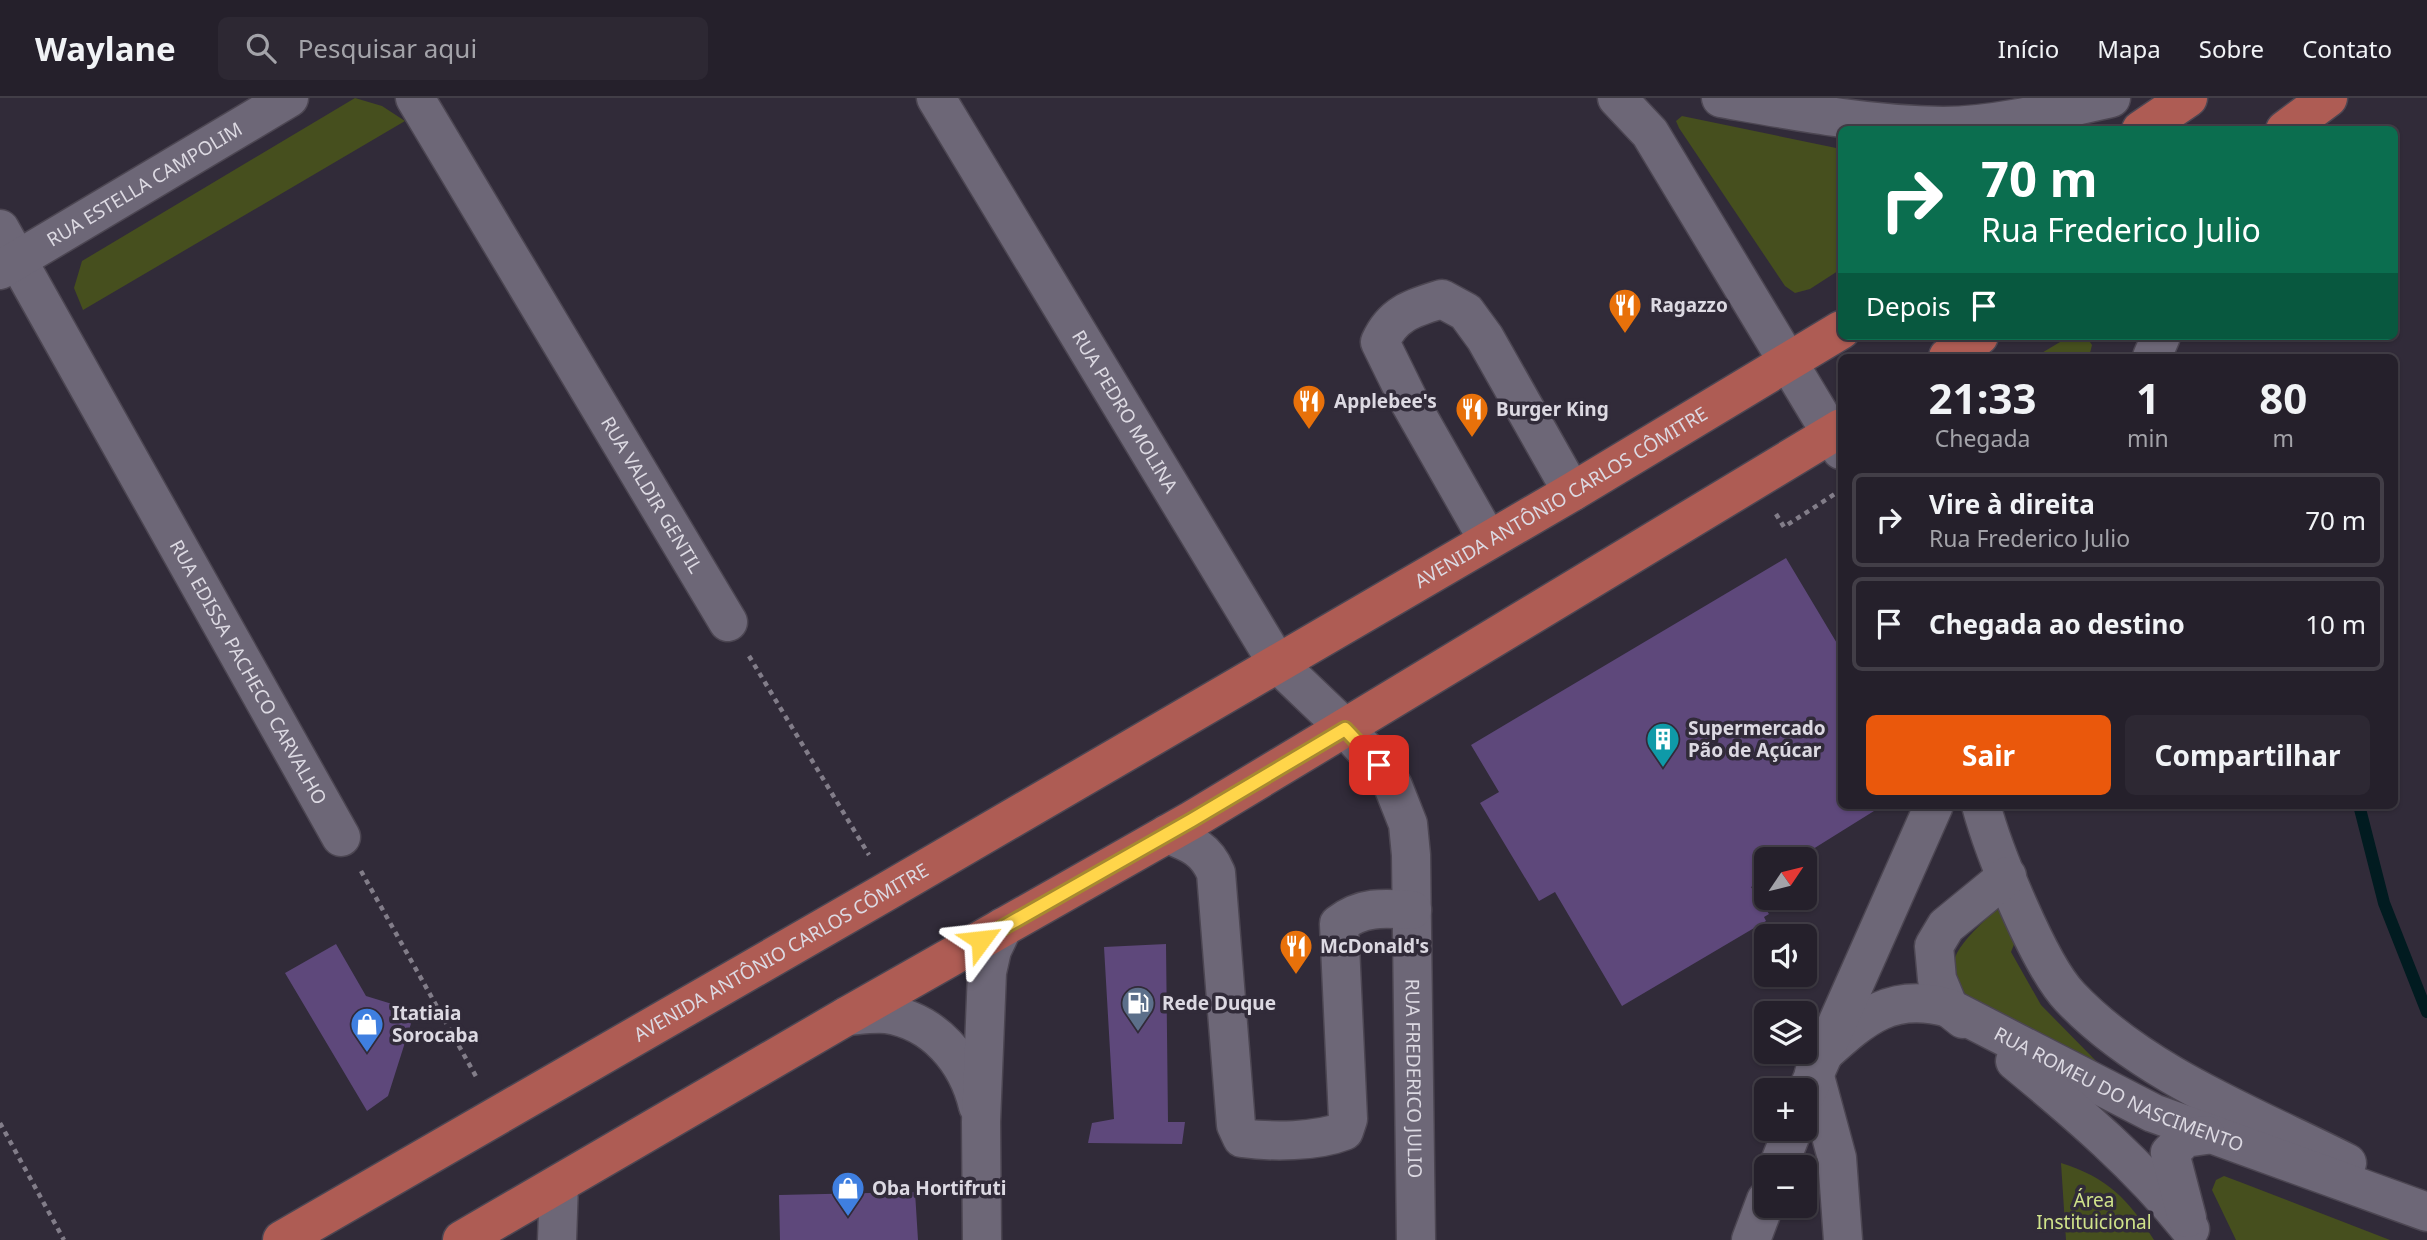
<!DOCTYPE html>
<html lang="pt">
<meta charset="utf-8">
<style>
:root{--surface:#25202b;--page:#2d2833;--text:#f1f3f6;--muted:#a3a3a9;--line:#423e47;--accent:#ea580c}
body{margin:0;font-family:"Noto Sans",sans-serif;background:var(--page);color:var(--text);height:100vh;display:flex;flex-direction:column;font-size:26px;white-space:nowrap}
*{box-sizing:border-box;margin:0}
p{font-size:23px;color:var(--muted)}
.icon{flex:none;width:38px;height:38px;fill:none;stroke:currentColor;stroke-width:2;stroke-linecap:round;stroke-linejoin:round}
.map{position:relative;flex:1;overflow:hidden}
.drawer{position:absolute;left:1838px;top:256px;width:560px;height:455px;display:flex;flex-direction:column;background:var(--surface);border-radius:10px;box-shadow:0 2px 5px #0004,0 0 0 2px var(--line)}
.drawer>*{flex:none}
.top-card{position:absolute;left:1838px;top:28px;width:560px;height:214px;border-radius:10px;box-shadow:0 2px 5px #0004,0 0 0 2px var(--line);background:#0b6e4f;color:#fff;overflow:hidden}
.needle{width:46px;rotate:55deg}
.controls{position:absolute;left:1754px;top:749px;display:grid;gap:14px}
.controls a{display:grid;place-items:center;width:63px;height:63px;border-radius:10px;background:var(--surface);box-shadow:0 2px 5px #0004,0 0 0 2px var(--line);font-size:35px}
.pin{position:absolute;display:grid;place-items:center;width:60px;height:60px;color:#fff;margin:-30px;border-radius:14px;box-shadow:0 4px 10px #0006}
.me{position:absolute;width:77px;margin:-38px;rotate:60deg;stroke-linejoin:round;filter:drop-shadow(0 0 5px #0008)}
.turn{display:flex;align-items:center;gap:24px;height:147px;padding:0 28px;font-size:32px}
.turn .icon{width:91px;height:91px;stroke-width:2.5}
.turn b{display:block;font-size:49px;line-height:60px}
.then{display:flex;align-items:center;height:66px;padding:0 28px;background:#0003;gap:14px;font-size:26px}
.eta{display:flex;justify-content:space-evenly;align-items:center;height:119px;text-align:center}
.eta b{font-size:42px;font-weight:700;line-height:49px}
.primary-button{display:flex;gap:14px;margin-top:auto;padding:14px 28px}
.primary-button a{flex:1;height:80px;border-radius:10px;background:var(--accent);color:#fff;font-size:28px;font-weight:700;line-height:80px;text-align:center}
.primary-button a+a{background:var(--page);color:var(--text)}
ul{padding:0;list-style:none}
li{display:flex;align-items:center;gap:21px;height:94px;margin:0 14px 10px;padding:0 14px;border:4px solid var(--line);border-radius:10px}
li div{flex:1}
li b{display:block;font-size:26px}
li em{font-style:normal}
header{display:flex;align-items:center;gap:42px;box-sizing:border-box;height:98px;padding:0 35px;background:var(--surface);border-bottom:2px solid var(--line)}
header strong{font-size:33px}
nav{display:flex;gap:38px;margin-inline-start:auto;font-size:24px}
.search{width:490px;height:63px;background:var(--page);display:flex;align-items:center;gap:18px;box-sizing:border-box;padding:0 24px;border-radius:10px;color:var(--muted);font-size:26px}
.map>svg:first-child{display:block}
.green{fill:#464f1e}
.lines{fill:none;stroke-linecap:round;stroke-linejoin:round}
.stream{stroke:#011b20;stroke-width:12}
.building{fill:#5e487b}
.minor-casing{stroke:#4c4652;stroke-width:41}
.major-casing{stroke:#4c4652;stroke-width:41}
.path{stroke:#827d89;stroke-width:4.5;stroke-dasharray:5 5;stroke-linecap:butt}
.minor{stroke:#6d6777;stroke-width:38}
.major{stroke:#ae5c54;stroke-width:38}
.route-casing{stroke:#a68a30;stroke-width:18}
.route{stroke:#ffd54a;stroke-width:12}
.labels{text-anchor:middle;dominant-baseline:central;stroke-width:7;stroke-linejoin:round;paint-order:stroke}
.street-label{font-size:19px;fill:#dcd9e2;stroke:#312b39}
.poi-label{font-size:19px;font-weight:bold;fill:#dcd9e2;stroke:#312b39;text-anchor:start}
.park-label{font-size:19px;fill:#d0e38a;stroke:#312b39}
</style>
<header>
<strong>Waylane</strong>
<div class="search"><svg class="icon" aria-label="search" viewBox="0 0 24 24"><circle cx="10" cy="10" r="6"/><path d="M15 15l6 6"/></svg>Pesquisar aqui</div>
<nav><a>Início</a><a>Mapa</a><a>Sobre</a><a>Contato</a></nav>
</header>
<div class="map">
<svg width="2427" height="1142" viewBox="0 0 2427 1142">
<rect width="100%" height="100%" fill="#312b39"/>
<path class="green" d="M355 0 382 8 405 23 83 212 74 190 82 163Z
M1682 18 1841 51V171L1810 191 1795 195 1785 188 1679 30 1676 23Z
M2070 238 2088 241 2092 247 2089 259H2035Z
M2004 806 2015 844 2011 854 2041 907 2100 967 1970 904C1943 871 1951 856 1979 828 1987 820 1994 811 2004 806Z
M2061 1065C2107 1079 2129 1102 2154 1142H2066Z
M2224 1078 2240 1084 2390 1142H2236L2212 1092 2216 1082Z"/>
<g class="lines">
<path class="stream" d="M2359 707 2384 805 2427 914"/>
</g>
<path class="building" d="M1786 460 1841 552V707H1876L1874 713 1797 761H1766V780L1751 789 1769 816 1764 819 1766 823 1622 908 1555 794 1539 803 1480 705 1499 694 1471 647Z
M336 846 366 898 415 913 388 998 367 1013 285 875Z
M1166 846 1168 1024H1185L1182 1046 1088 1045 1092 1025 1114 1021 1104 849Z
M915 1094 918 1142H780L779 1097Z"/>
<g class="lines">
<defs>
<g id="minor">
<path id="s1" d="M415 0 728 524"/>
<path id="s2" d="M936 0 1277 565 1345 630 1379 667 1393 688 1408 726 1411 757 1416 1142"/>
<path d="M1617 0 1650 35 1841 352"/>
<path d="M1721 0C1795 13 1868 27 1943 28 1997 28 2058 12 2111 0"/>
<path id="s3" d="M0 131 341 739"/>
<path id="s4" d="M0 172 289 0"/>
<path d="M2152 259 2161 238"/>
<path d="M1488 442 1409 303 1380 244C1393 215 1413 210 1442 201L1466 214 1485 240 1572 394"/>
<path d="M1981 707C1993 752 2039 867 2070 899 2143 976 2254 1018 2347 1065"/>
<path d="M1167 736C1191 745 1206 751 1216 775L1236 1027 1242 1040C1272 1044 1316 1044 1344 1033L1348 1021 1339 826C1362 808 1384 810 1412 812"/>
<path d="M847 918C859 917 873 915 886 916 934 923 967 962 978 1008"/>
<path d="M1963 921 1949 910 1937 881 1934 848 1946 828 2007 778"/>
<path id="s5" d="M1823 956C1864 919 1891 894 1949 910L2153 1015 2427 1114"/>
<path d="M2015 963C2078 1015 2139 1067 2190 1131"/>
<path d="M1814 975 1837 1060 1843 1142"/>
<path d="M1804 1000 1934 707"/>
<path d="M1778 1069 1793 1031"/>
<path d="M2187 1120 2170 1055 2185 1040 2206 1037"/>
<path d="M557 1142 559 1086"/>
<path d="M982 1142 981 1024 987 874 992 852 1003 829"/>
<path d="M1751 1142 1766 1102"/>
</g>
<g id="major">
<path d="M2141 32 2188 0"/>
<path d="M2285 32 2328 0"/>
<path d="M1948 259 1979 238"/>
<path id="s6" d="M282 1142 889 792 1572 394 1841 232"/>
<path d="M462 1142 847 918 1192 722 1841 330"/>
</g>
</defs>
<use href="#minor" class="minor-casing"/>
<use href="#major" class="major-casing"/>
<path class="path" d="M1776 416 1784 429 1841 392
M749 558 869 757
M361 773 478 982
M0 1025 64 1142"/>
<use href="#minor" class="minor"/>
<use href="#major" class="major"/>
</g>
<g class="lines">
<defs>
<path id="route" d="M981 842 1192 722 1345 631 1379 667"/>
</defs>
<use href="#route" class="route-casing"/>
<use href="#route" class="route"/>
</g>
<defs>
<symbol id="restaurant-pin" viewBox="-11 -11 22 30"><path d="M0 17L-7.5 6A9.5 9.5 0 1 1 7.5 6Z" fill="#e8710a" stroke="#312b39"/><path d="M-5-6h1v4h1v-4h1v4h1v-4h1v5L-1.5 .5V6h-2V.5L-5-1ZM5-6V6H3V1.5H1.5Q1.5-4 5-6Z" fill="#fff"/></symbol>
<symbol id="building-pin" viewBox="-11 -11 22 30"><path d="M0 17L-7.5 6A9.5 9.5 0 1 1 7.5 6Z" fill="#0f9aa8" stroke="#312b39"/><path d="M-4-6H4V6H1V3H-1V6H-4ZM-2.5-4.3h1.7v1.8h-1.7ZM.8-4.3h1.7v1.8H.8ZM-2.5-1h1.7V.8h-1.7ZM.8-1h1.7V.8H.8Z" fill="#fff"/></symbol>
<symbol id="fuel-pin" viewBox="-11 -11 22 30"><path d="M0 17L-7.5 6A9.5 9.5 0 1 1 7.5 6Z" fill="#5c6f8a" stroke="#312b39"/><path d="M-5.5-6h7V0h2V4h1.3V-2.5L3-4.5l.8-.8L6-3V5H2.5V1h-1V6h-7ZM-4.2-4.7v3.2H.2V-4.7Z" fill="#fff"/></symbol>
<symbol id="shop-pin" viewBox="-11 -11 22 30"><path d="M0 17L-7.5 6A9.5 9.5 0 1 1 7.5 6Z" fill="#3f7fe0" stroke="#312b39"/><path d="M-5-2.5h2.3a2.7 3.5 0 0 1 5.4 0H5L5.5 6h-11ZM-1.5-2.5h3a1.5 2.3 0 0 0-3 0Z" fill="#fff"/></symbol>
</defs>
<g fill-rule="evenodd">
<use href="#restaurant-pin" x="1606" y="188" width="38" height="52"/>
<use href="#restaurant-pin" x="1290" y="284" width="38" height="52"/>
<use href="#restaurant-pin" x="1453" y="292" width="38" height="52"/>
<use href="#building-pin" x="1644" y="622" width="38" height="52"/>
<use href="#restaurant-pin" x="1277" y="829" width="38" height="52"/>
<use href="#fuel-pin" x="1119" y="886" width="38" height="52"/>
<use href="#shop-pin" x="348" y="907" width="38" height="52"/>
<use href="#shop-pin" x="829" y="1071" width="38" height="52"/>
</g>
<g class="labels">
<g class="street-label">
<text stroke="none"><textPath href="#s4" startOffset="168">RUA ESTELLA CAMPOLIM</textPath></text>
<text stroke="none"><textPath href="#s2" startOffset="366">RUA PEDRO MOLINA</textPath></text>
<text stroke="none"><textPath href="#s1" startOffset="462">RUA VALDIR GENTIL</textPath></text>
<text stroke="none"><textPath href="#s6" startOffset="1479">AVENIDA ANTÔNIO CARLOS CÔMITRE</textPath></text>
<text stroke="none"><textPath href="#s3" startOffset="508">RUA EDISSA PACHECO CARVALHO</textPath></text>
<text stroke="none"><textPath href="#s6" startOffset="576">AVENIDA ANTÔNIO CARLOS CÔMITRE</textPath></text>
<text stroke="none"><textPath href="#s2" startOffset="1125">RUA FREDERICO JULIO</textPath></text>
<text stroke="none"><textPath href="#s5" startOffset="331">RUA ROMEU DO NASCIMENTO</textPath></text>
</g>
<g class="poi-label">
<text x="1650" y="207">Ragazzo</text>
<text x="1334" y="303">Applebee's</text>
<text x="1496" y="311">Burger King</text>
<text x="1688" y="630">Supermercado<tspan x="1688" dy="22">Pão de Açúcar</tspan></text>
<text x="1320" y="848">McDonald's</text>
<text x="1162" y="905">Rede Duque</text>
<text x="392" y="915">Itatiaia<tspan x="392" dy="22">Sorocaba</tspan></text>
<text x="872" y="1090">Oba Hortifruti</text>
</g>
<g class="park-label">
<text x="2094" y="1102">Área<tspan x="2094" dy="22">Instituicional</tspan></text>
</g>
</g>
</svg>
<div class="controls">
<a><svg class="needle" viewBox="-14 -14 28 28"><path d="M0-13l5 13h-10z" fill="#e53935"/><path d="M0 13l5-13h-10z" fill="#a3a3a9"/></svg></a>
<a><svg class="icon" aria-label="sound" viewBox="0 0 24 24"><path d="M4 9h4l5-4v14l-5-4H4zM17 9q2 3 0 6"/></svg></a>
<a><svg class="icon" aria-label="layers" viewBox="0 0 24 24"><path d="M12 4l9 5-9 5-9-5zM3 14l9 5 9-5"/></svg></a>
<a>+</a>
<a>−</a>
</div>
<div class="pin" style="left:1379px;top:667px;background:#d93025"><svg class="icon" aria-label="arrive" viewBox="0 0 24 24"><path d="M6 21V4h12l-3 4 3 4H6"/></svg></div>
<svg class="me" style="left:981px;top:842px" viewBox="-20 -20 40 40"><path d="M0-17L14 15 0 8-14 15z" fill="#ffd54a" stroke="#fff" stroke-width="4"/></svg>
<div class="top-card">
<div class="turn"><svg class="icon" aria-label="right" viewBox="0 0 24 24"><path d="M7 20v-9h11M14 6l5 5-5 5"/></svg><div><b>70 m</b>Rua Frederico Julio</div></div>
<div class="then">Depois<svg class="icon" aria-label="arrive" viewBox="0 0 24 24"><path d="M6 21V4h12l-3 4 3 4H6"/></svg></div>
</div>
<section class="drawer">
<div class="eta">
<div><b>21:33</b><p>Chegada</p></div>
<div><b>1</b><p>min</p></div>
<div><b>80</b><p>m</p></div>
</div>
<ul>
<li><svg class="icon" aria-label="right" viewBox="0 0 24 24"><path d="M7 20v-9h11M14 6l5 5-5 5"/></svg><div><b>Vire à direita</b><p>Rua Frederico Julio</p></div><em>70 m</em></li>
<li><svg class="icon" aria-label="arrive" viewBox="0 0 24 24"><path d="M6 21V4h12l-3 4 3 4H6"/></svg><div><b>Chegada ao destino</b></div><em>10 m</em></li>
</ul>
<div class="primary-button"><a>Sair</a><a>Compartilhar</a></div>
</section>
</div>
